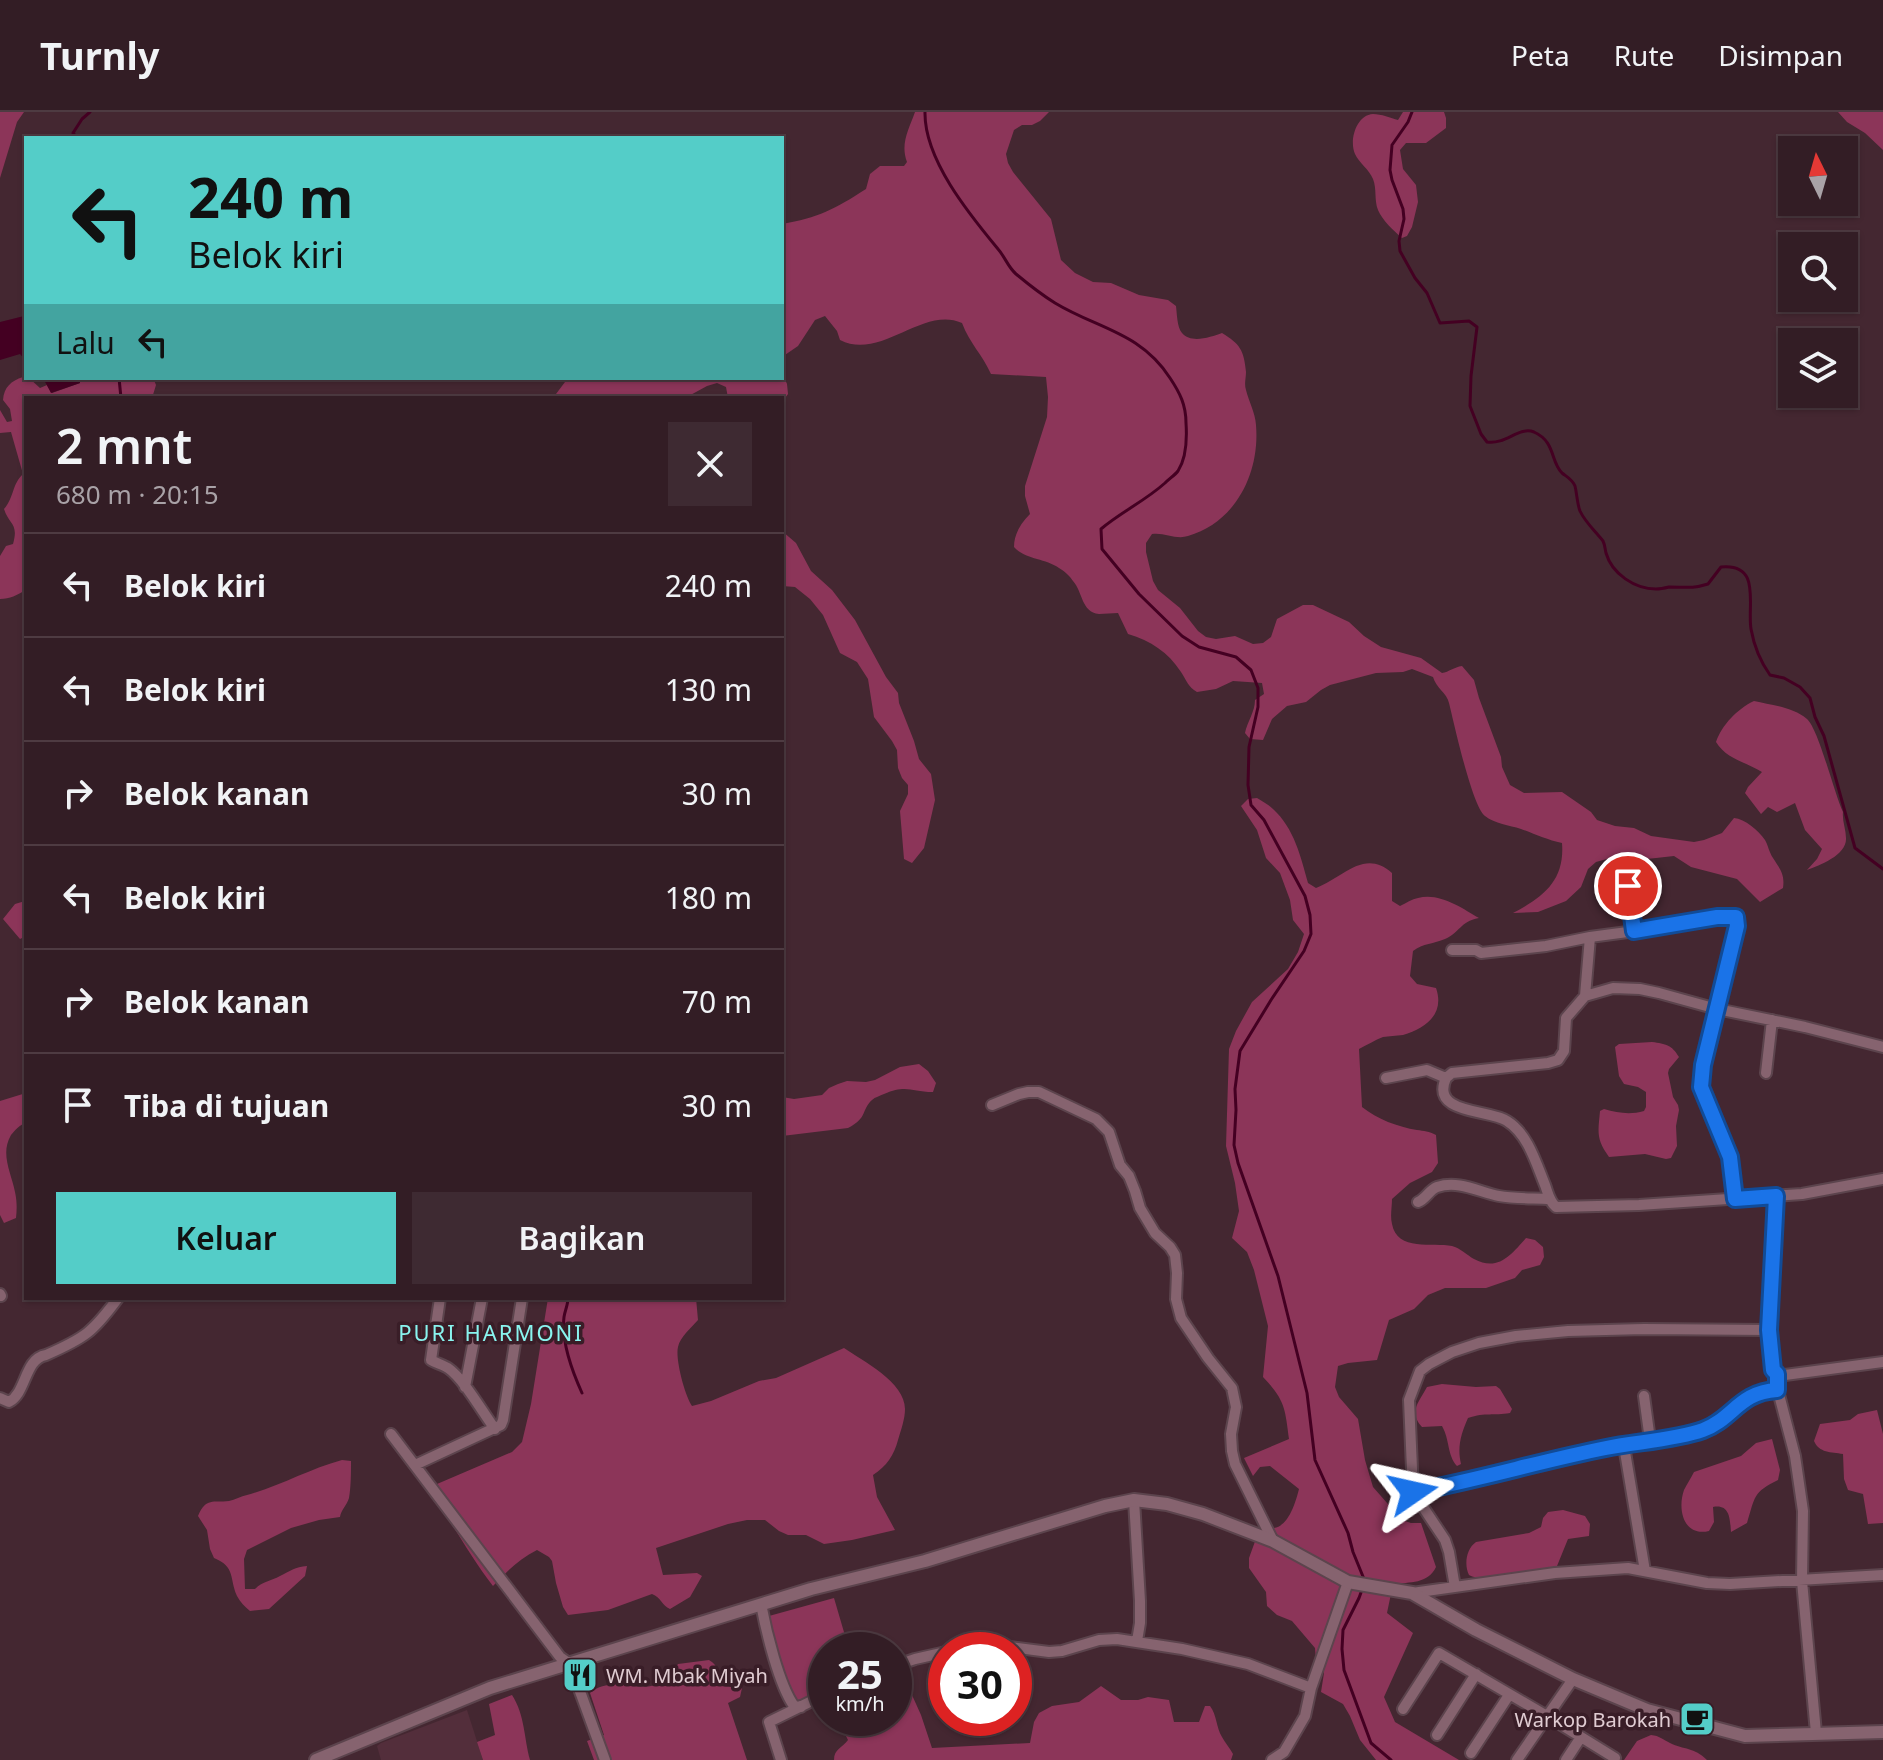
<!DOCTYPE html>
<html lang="id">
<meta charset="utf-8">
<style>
:root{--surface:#331d25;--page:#3e2a32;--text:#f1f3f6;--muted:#a9a2a7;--line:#4e3b42;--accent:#54cdc8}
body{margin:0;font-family:"Noto Sans",sans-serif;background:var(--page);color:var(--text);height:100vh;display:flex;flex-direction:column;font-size:30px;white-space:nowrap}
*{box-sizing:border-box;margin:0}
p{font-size:26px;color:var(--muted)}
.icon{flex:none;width:44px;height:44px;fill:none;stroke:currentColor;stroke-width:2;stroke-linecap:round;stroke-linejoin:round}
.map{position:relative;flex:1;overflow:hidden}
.details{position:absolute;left:24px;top:284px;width:760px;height:904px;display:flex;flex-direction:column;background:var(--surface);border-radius:0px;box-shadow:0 2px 6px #0004,0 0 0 2px var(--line)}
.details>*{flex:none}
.banner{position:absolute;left:24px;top:24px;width:760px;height:244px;border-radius:0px;box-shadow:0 2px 6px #0004,0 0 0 2px var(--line);background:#54cdc8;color:#111;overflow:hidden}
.needle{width:52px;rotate:355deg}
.buttons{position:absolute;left:1778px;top:24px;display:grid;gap:16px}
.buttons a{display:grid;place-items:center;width:80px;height:80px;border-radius:0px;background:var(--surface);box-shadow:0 2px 6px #0004,0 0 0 2px var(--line);font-size:40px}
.speed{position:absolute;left:808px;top:1520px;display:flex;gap:16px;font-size:40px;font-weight:700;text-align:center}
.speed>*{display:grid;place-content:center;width:104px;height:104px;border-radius:50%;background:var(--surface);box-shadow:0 2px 6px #0004,0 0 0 2px var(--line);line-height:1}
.speed small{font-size:20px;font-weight:400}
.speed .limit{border:12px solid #d22;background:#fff;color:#111}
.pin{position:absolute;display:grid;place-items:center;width:68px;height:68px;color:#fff;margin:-34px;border:4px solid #fff;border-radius:50%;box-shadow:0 2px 8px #0007}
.me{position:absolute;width:88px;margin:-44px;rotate:79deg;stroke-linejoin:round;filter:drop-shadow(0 0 6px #0008)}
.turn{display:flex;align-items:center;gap:28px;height:168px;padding:0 32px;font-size:36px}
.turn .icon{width:104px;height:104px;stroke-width:2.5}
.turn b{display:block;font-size:56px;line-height:68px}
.then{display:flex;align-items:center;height:76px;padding:0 32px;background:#0003;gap:16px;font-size:30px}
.round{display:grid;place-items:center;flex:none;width:84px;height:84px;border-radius:0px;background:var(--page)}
.summary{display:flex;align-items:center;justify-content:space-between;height:136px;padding:0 32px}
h1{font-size:48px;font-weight:600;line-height:60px}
.action{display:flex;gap:16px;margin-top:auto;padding:16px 32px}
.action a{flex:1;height:92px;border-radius:0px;background:var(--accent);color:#111;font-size:32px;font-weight:600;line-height:92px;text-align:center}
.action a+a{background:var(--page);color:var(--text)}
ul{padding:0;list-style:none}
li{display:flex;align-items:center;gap:24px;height:104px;padding:0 32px;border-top:2px solid var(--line)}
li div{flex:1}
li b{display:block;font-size:30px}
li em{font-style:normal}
header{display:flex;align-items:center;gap:48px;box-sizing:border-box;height:112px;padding:0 40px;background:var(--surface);border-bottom:2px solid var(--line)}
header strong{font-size:38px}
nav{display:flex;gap:44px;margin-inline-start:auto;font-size:28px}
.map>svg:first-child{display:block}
.built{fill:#532e3b}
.green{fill:#8c3559}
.water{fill:#402}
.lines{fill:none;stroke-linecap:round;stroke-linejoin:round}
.stream{stroke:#402;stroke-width:3}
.minor-casing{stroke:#5c444d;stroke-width:14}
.tertiary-casing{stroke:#5c444d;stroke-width:16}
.minor{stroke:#86636f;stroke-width:10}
.tertiary{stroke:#86636f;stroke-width:12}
.route-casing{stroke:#114b97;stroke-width:20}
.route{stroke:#1a73e8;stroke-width:14}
.labels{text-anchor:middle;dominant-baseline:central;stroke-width:7;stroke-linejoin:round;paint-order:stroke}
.poi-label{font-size:20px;fill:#e0ccd2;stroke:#391d27;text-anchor:start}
.neighbourhood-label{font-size:22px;letter-spacing:2px;fill:#89f4ef;stroke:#391d27}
</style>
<header>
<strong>Turnly</strong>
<nav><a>Peta</a><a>Rute</a><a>Disimpan</a></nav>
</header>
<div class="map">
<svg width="1883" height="1648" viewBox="0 0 1883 1648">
<rect width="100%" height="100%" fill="#442731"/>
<path class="built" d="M467 1598 483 1648H381L377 1634 381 1631Z"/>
<path class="green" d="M0 0H24L17 10 0 66Z
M915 0H1049L1040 9 1032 13H1022L1014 18 1006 42 1008 51 1013 60 1051 107 1061 148 1075 161 1093 170 1111 171 1139 183 1168 188 1176 194C1177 202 1177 215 1182 221 1191 232 1211 225 1222 221 1240 232 1244 238 1246 260 1246 266 1244 272 1246 278 1249 290 1255 300 1256 313 1260 361 1236 410 1188 424 1176 428 1164 420 1152 422L1146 431V440L1153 469 1158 478 1180 496 1198 519 1206 525 1216 527 1235 524 1253 532 1263 531 1271 525 1277 507 1303 493H1313L1349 510 1364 524 1381 535 1421 546 1442 561C1449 560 1454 555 1462 554L1474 568 1479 586 1501 645 1502 655 1510 673 1524 681 1562 680 1591 700 1597 708 1615 714 1634 716 1651 724 1694 730 1704 728 1722 721 1734 706C1745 707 1758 718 1765 728 1768 733 1769 740 1773 746 1780 757 1785 762 1783 776L1760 790 1737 767 1691 755 1674 744 1647 747 1628 741 1596 750 1588 757 1581 775 1566 789 1538 800 1513 801C1544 785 1565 768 1562 731 1547 728 1535 722 1521 717 1509 713 1495 712 1485 704 1472 694 1454 611 1449 591 1447 581 1436 576 1433 565L1412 557 1403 560 1376 561 1330 573 1321 578 1306 590 1287 594 1272 607 1263 628 1250 627 1245 621C1247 610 1255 600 1255 588L1264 582 1262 571 1233 569 1216 577 1197 580C1188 575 1187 569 1181 560 1168 540 1151 529 1128 522L1118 501C1112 501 1105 502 1099 502 1081 500 1083 480 1073 469 1070 464 1064 459 1059 456 1045 446 1026 448 1014 435 1014 422 1021 411 1030 402L1025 384V374L1047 305 1048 285 1046 265 991 262C982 242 970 232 962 211 923 193 881 249 840 228L837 219 825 204 815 208 798 234 782 245V112C818 106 835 97 866 77L870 62 880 54H904L907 50C900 32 909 17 915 0Z
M1403 0H1444L1446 6V16L1426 31H1406L1400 38 1403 57 1416 73 1418 90 1412 115 1407 124 1402 126C1394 119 1382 108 1378 98 1374 88 1377 77 1373 67 1369 57 1359 51 1355 42 1349 29 1356 3 1373 2 1381 2 1391 6 1398 8Z
M1838 0H1883V38L1865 21 1847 10Z
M782 260 787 272 788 282 782 290V286H728L726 275 717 271 707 274 685 286H553L568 266H782Z
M23 265 29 266 40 276 47 273 52 281 80 271 79 266H143L154 268 156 273 152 286H26V478C17 483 10 487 0 487V444L6 434 13 432C19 411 9 413 4 397 14 386 12 372 23 362L11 320 0 321V298L7 310 12 309 10 297 3 288C4 275 11 269 23 265Z
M782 419 796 431 811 459 832 478 855 508 886 565 898 581 899 591 914 629 919 647 931 662 935 688 924 736 912 751 904 747 900 699 908 682V673L902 666 898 656 897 638 892 629 874 605 868 567 857 550 840 541 823 503 810 487 795 475 782 474Z
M1754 589C1771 593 1793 595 1807 607 1819 618 1834 681 1843 700 1842 709 1846 717 1846 726 1847 743 1820 753 1807 758L1817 747 1822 737 1805 718 1795 691 1777 700 1768 695 1761 702 1745 681 1748 675 1762 660C1746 650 1726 647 1716 630 1722 613 1737 597 1754 589Z
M1257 686C1262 689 1269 693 1273 697 1294 716 1301 745 1308 771L1316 776C1343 766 1364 736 1392 761V789L1400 794C1406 791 1412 787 1418 786 1439 780 1462 796 1479 806 1459 810 1461 820 1445 827 1434 832 1423 831 1413 839L1410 864 1417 872 1436 876C1445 902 1426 916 1403 923 1396 924 1389 924 1383 925 1375 928 1367 933 1359 937L1362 995C1377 1007 1398 1015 1417 1018 1424 1019 1429 1019 1436 1023L1438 1051 1432 1060 1410 1071 1392 1087C1392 1095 1390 1104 1392 1112 1397 1140 1433 1130 1452 1134 1460 1136 1467 1143 1474 1147 1498 1160 1511 1143 1526 1126L1535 1128 1543 1135 1544 1145 1540 1153 1522 1158 1515 1166 1486 1176H1445L1428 1183 1414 1197 1389 1208 1377 1248 1348 1251 1338 1254 1335 1275 1339 1285 1358 1307 1365 1348 1373 1375 1402 1408 1411 1411H1421L1436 1455C1428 1472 1410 1470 1393 1472L1387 1501 1413 1521 1384 1585 1395 1610 1459 1648H1376L1360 1628 1350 1604 1343 1592 1321 1580 1324 1561 1316 1549 1315 1536 1292 1509 1277 1503 1267 1494 1266 1480 1249 1456V1446L1261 1413C1263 1413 1272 1416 1274 1416 1289 1414 1296 1389 1299 1377L1270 1354 1260 1355 1253 1364 1244 1346 1289 1327C1285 1296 1285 1288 1263 1265L1268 1214 1254 1158 1247 1140 1232 1126 1239 1099 1235 1071 1226 1034 1229 937 1236 919 1252 890 1288 857 1298 840 1304 822 1293 808 1290 788 1280 761 1266 746 1257 718 1241 694 1248 687Z
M26 786V824L20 827 3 807 15 792 25 789Z
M1652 930C1666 932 1672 933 1679 945L1669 957 1668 961 1673 985 1678 993 1679 998 1676 1014 1677 1034 1671 1046 1666 1047 1645 1042 1609 1045C1596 1027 1598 1021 1600 999L1604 997C1618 1001 1630 1003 1644 999L1646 995V980L1638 975 1624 972 1619 964 1615 935 1619 932Z
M919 952 928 959 936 971 933 980C911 980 907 972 884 982 880 984 875 985 872 988 861 998 868 1006 848 1016L782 1024V985L794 987 822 983 829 976 838 972 847 969 866 970 875 968 900 955Z
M26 981V1010C19 1014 16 1017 11 1023 0 1042 11 1060 15 1080 17 1089 17 1097 16 1106L4 1111 0 1103V989Z
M548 1186H696L698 1208C691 1216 680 1225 678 1235 675 1247 685 1284 692 1294L711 1289 759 1269 776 1266 844 1236C863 1249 905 1270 905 1297 905 1307 901 1318 898 1328 894 1343 887 1354 873 1363L877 1385 895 1418 852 1428 824 1432 806 1423H788L779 1419 765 1408H747L728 1412 656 1436 663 1463 697 1461 702 1464 690 1485 670 1497C662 1494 661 1485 652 1482L608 1498 568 1503 563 1495 556 1471 552 1449 549 1445 537 1438C519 1447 506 1460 493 1474 472 1447 456 1417 436 1389L445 1385 437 1372 512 1340 522 1330 531 1292Z
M1442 1272 1476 1275 1496 1274 1500 1277 1512 1297 1510 1301C1493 1304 1486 1300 1468 1306 1461 1322 1457 1335 1461 1352L1457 1354C1447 1343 1450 1328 1442 1314L1422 1315C1408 1300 1419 1290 1427 1275Z
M1877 1298 1883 1322V1411L1868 1412 1863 1382 1848 1378 1844 1367 1843 1342C1831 1340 1819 1341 1814 1329L1820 1312 1850 1308 1858 1302Z
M1772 1327 1780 1358 1778 1368C1753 1380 1755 1385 1747 1411L1731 1420C1730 1407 1730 1392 1713 1395L1714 1410 1709 1419C1684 1425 1677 1398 1684 1378 1687 1372 1691 1366 1694 1360L1741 1344 1756 1331Z
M342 1348 351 1349C351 1360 351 1375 349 1386 347 1393 341 1398 340 1405L319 1408 291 1416 247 1438 244 1447 245 1477H255C263 1469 271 1469 280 1464 290 1459 295 1455 307 1454L305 1464 269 1497 250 1499C245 1495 240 1490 237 1484 229 1466 236 1455 214 1446L210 1437 207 1418 198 1404C206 1385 213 1391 229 1389 235 1388 241 1384 247 1383 280 1374 309 1357 342 1348Z
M1563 1398 1585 1404 1590 1412 1589 1424 1568 1427 1557 1454C1538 1459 1484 1472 1469 1463 1464 1453 1466 1437 1476 1430L1529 1421 1541 1415 1543 1406 1548 1400Z
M834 1486 846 1527 870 1526 874 1538H826V1594L809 1596 796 1588 783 1556 769 1504Z
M709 1548C719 1553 719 1564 721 1574L742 1576 740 1585 728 1591 747 1648H594L587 1629 604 1623 590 1581C617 1559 645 1590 670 1563 673 1560 675 1556 678 1552Z
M894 1563H903L921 1603 932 1636 1030 1631 1034 1610 1039 1601 1052 1594 1079 1590 1101 1574 1121 1588H1138L1148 1585 1169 1588 1174 1610H1199L1205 1594H1210C1217 1603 1216 1615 1222 1625 1225 1631 1230 1636 1233 1642L1231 1648H834C834 1637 842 1636 848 1628L837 1606H894Z
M512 1583C525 1603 524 1626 530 1648H483L477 1630 495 1623 489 1592Z
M1651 1623C1660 1624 1662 1627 1670 1631 1684 1638 1694 1635 1707 1648H1624L1637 1629Z"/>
<path class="water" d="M24 204 26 209V249L20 242 0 248V210Z
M43 266H79L80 271 51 281Z"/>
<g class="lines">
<path class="stream" d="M925 0C924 47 969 102 998 137 1005 145 1008 155 1016 162 1028 172 1042 183 1055 191 1098 217 1140 220 1170 266 1180 281 1186 293 1186 311 1187 326 1187 345 1178 359 1175 363 1169 367 1165 371 1145 389 1121 400 1101 417L1102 437 1139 482 1182 524 1199 535 1236 545 1251 558 1258 576V595L1249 635 1248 673 1251 693 1264 708 1305 784 1310 803 1311 822 1304 839 1271 888 1240 939 1235 977 1236 998 1234 1033 1238 1051 1278 1164 1307 1281 1315 1348 1348 1421 1353 1440 1364 1467
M1412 0 1408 10 1392 33 1390 58 1392 68 1403 97 1404 107 1399 129 1400 139 1415 166 1427 181 1440 211 1469 209 1477 215 1471 264 1470 294 1481 322 1487 330C1506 333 1519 314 1534 320 1556 330 1550 349 1562 361 1567 365 1572 367 1575 374 1577 382 1577 391 1580 399 1585 410 1596 420 1603 429 1605 433 1605 437 1606 441 1612 462 1635 477 1656 477 1661 477 1665 476 1669 475 1685 475 1692 477 1708 472L1721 455C1762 451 1747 493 1751 517 1754 534 1760 549 1770 563L1784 566 1800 575 1810 586 1815 605 1824 624 1855 736 1883 757
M77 26 73 21 82 7 90 0
M119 266 121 286
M568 1186C568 1193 565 1198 564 1205 561 1230 572 1259 582 1281
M1363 1475 1359 1486 1343 1518 1342 1537 1344 1558 1371 1631 1391 1648"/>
<defs>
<path id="minor" d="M1625 751 1634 819
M1452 838H1476L1481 841 1546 834 1590 825 1650 817 1717 805H1736L1737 814 1703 953 1701 975 1730 1045 1735 1087
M1585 884 1590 825
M1766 961 1772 908
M1386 966 1427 958 1446 966
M1446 966C1430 1003 1490 997 1507 1009 1528 1022 1536 1051 1545 1073 1548 1081 1549 1089 1556 1095L1639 1093 1802 1082 1883 1067
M1446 966 1452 961 1548 951 1558 948 1564 939 1566 906 1585 884 1613 876 1640 877 1659 881 1717 897 1805 915 1883 935
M992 993 1019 982 1028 980H1039L1096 1007 1109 1020 1120 1053 1129 1064 1135 1079 1140 1096 1155 1121 1170 1135 1175 1143 1177 1161 1176 1187 1181 1206 1208 1246 1232 1276 1236 1295 1231 1322 1232 1339 1235 1352 1273 1429
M1418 1090C1426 1087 1429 1078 1437 1075 1459 1068 1479 1080 1499 1084 1515 1087 1533 1086 1550 1087
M0 1182 1 1184
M440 1186 431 1248C436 1251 443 1253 448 1256 464 1267 483 1301 495 1317
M1769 1218 1776 1084
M465 1275 482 1186
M1777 1275 1795 1344 1803 1399 1802 1469 1816 1621
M1644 1284 1650 1328
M0 1286 9 1290C27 1280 24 1247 46 1243 85 1226 93 1220 118 1186
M391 1322 560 1545 570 1552 605 1648
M1624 1334 1645 1459
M415 1353 501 1313 503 1308 522 1186
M1413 1380 1609 1335C1630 1333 1650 1328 1670 1325 1682 1322 1696 1322 1707 1316 1734 1303 1744 1280 1777 1278
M1134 1388 1140 1489V1511L1137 1529
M1455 1475 1449 1440 1445 1428 1413 1380 1409 1288 1420 1259 1429 1252 1452 1240 1479 1231 1516 1224 1568 1219 1644 1217 1769 1218 1773 1258 1777 1262 1785 1263 1883 1250
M1412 1481 1555 1461 1628 1456 1707 1471 1730 1472 1883 1463
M761 1492C766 1519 779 1573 794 1594L801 1595
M957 1538 983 1534H1002L1049 1540 1062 1539 1099 1528 1117 1527 1182 1537 1248 1552 1311 1576
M894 1554 915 1547 946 1540
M1403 1597 1439 1541 1547 1604 1581 1625 1566 1648
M1437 1623 1476 1562
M1581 1625 1615 1646 1613 1648
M1471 1641 1509 1583
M781 1648 769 1610 826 1582
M1272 1648 1284 1640 1305 1604 1311 1576 1348 1470
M1517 1648 1573 1567"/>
<path id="tertiary" d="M316 1648 490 1576 811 1477 925 1449 1105 1394 1134 1388 1167 1392 1203 1402 1273 1429 1348 1470 1412 1481 1476 1518 1573 1567 1647 1598 1745 1624 1883 1620"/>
</defs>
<use href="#minor" class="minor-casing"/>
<use href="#tertiary" class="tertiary-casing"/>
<use href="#minor" class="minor"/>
<use href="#tertiary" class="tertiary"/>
</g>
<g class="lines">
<defs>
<path id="route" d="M1413 1380C1478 1368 1541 1349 1606 1336 1635 1330 1675 1328 1703 1318 1733 1307 1739 1280 1777 1278V1262L1773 1258 1769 1218 1776 1084 1735 1087 1730 1045 1701 975 1703 953 1737 814 1736 805H1717L1634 819 1628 774"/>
</defs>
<use href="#route" class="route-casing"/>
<use href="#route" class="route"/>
</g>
<defs>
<symbol id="restaurant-square" viewBox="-11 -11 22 22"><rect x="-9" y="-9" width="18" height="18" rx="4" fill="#54cdc8" stroke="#391d27"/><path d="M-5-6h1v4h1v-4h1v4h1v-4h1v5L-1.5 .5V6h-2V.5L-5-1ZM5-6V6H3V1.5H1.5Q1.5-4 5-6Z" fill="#111"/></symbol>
<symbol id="cafe-square" viewBox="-11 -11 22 22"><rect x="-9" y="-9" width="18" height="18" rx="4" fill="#54cdc8" stroke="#391d27"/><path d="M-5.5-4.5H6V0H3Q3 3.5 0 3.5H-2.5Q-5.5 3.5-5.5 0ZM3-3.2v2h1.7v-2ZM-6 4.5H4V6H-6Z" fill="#111"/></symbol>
</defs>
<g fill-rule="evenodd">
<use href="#restaurant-square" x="560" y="1543" width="40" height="40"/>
<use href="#cafe-square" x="1677" y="1587" width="40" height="40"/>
</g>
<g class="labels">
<g class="poi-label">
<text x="606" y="1563">WM. Mbak Miyah</text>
<text x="1671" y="1607" text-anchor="end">Warkop Barokah</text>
</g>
<g class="neighbourhood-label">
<text x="491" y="1220">PURI HARMONI</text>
</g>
</g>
</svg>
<div class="buttons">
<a><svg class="needle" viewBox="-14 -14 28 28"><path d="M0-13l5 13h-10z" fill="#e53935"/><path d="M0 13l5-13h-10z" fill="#a9a2a7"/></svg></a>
<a><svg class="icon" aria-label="search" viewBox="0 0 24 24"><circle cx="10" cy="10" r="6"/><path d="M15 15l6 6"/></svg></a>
<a><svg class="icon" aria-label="layers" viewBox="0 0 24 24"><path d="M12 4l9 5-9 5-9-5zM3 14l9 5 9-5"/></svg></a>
</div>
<div class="speed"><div>25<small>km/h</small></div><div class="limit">30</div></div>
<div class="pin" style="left:1628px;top:774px;background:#d93025"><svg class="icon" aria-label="arrive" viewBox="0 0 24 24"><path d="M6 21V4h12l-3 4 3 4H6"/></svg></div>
<svg class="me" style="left:1413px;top:1380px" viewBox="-20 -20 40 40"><path d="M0-17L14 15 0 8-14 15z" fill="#1a73e8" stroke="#fff" stroke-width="4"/></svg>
<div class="banner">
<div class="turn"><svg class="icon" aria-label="left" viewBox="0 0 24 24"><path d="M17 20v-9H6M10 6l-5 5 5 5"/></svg><div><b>240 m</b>Belok kiri</div></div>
<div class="then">Lalu<svg class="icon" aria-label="left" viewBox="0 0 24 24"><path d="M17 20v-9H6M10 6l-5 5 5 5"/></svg></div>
</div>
<section class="details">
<div class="summary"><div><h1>2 mnt</h1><p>680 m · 20:15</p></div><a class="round"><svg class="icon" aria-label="close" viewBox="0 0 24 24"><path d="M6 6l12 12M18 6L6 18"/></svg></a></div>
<ul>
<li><svg class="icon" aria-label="left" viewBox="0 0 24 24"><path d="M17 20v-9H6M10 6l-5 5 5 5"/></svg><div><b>Belok kiri</b></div><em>240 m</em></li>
<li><svg class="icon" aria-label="left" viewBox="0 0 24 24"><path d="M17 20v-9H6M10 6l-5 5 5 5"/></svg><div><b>Belok kiri</b></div><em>130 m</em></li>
<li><svg class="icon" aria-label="right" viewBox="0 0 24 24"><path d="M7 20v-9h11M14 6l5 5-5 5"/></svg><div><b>Belok kanan</b></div><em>30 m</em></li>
<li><svg class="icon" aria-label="left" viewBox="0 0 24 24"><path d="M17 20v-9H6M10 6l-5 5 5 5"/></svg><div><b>Belok kiri</b></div><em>180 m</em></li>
<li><svg class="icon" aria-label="right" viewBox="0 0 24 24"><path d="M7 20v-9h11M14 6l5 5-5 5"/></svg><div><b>Belok kanan</b></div><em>70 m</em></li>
<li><svg class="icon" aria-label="arrive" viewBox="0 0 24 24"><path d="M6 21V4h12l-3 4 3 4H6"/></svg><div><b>Tiba di tujuan</b></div><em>30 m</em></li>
</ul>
<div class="action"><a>Keluar</a><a>Bagikan</a></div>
</section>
</div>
